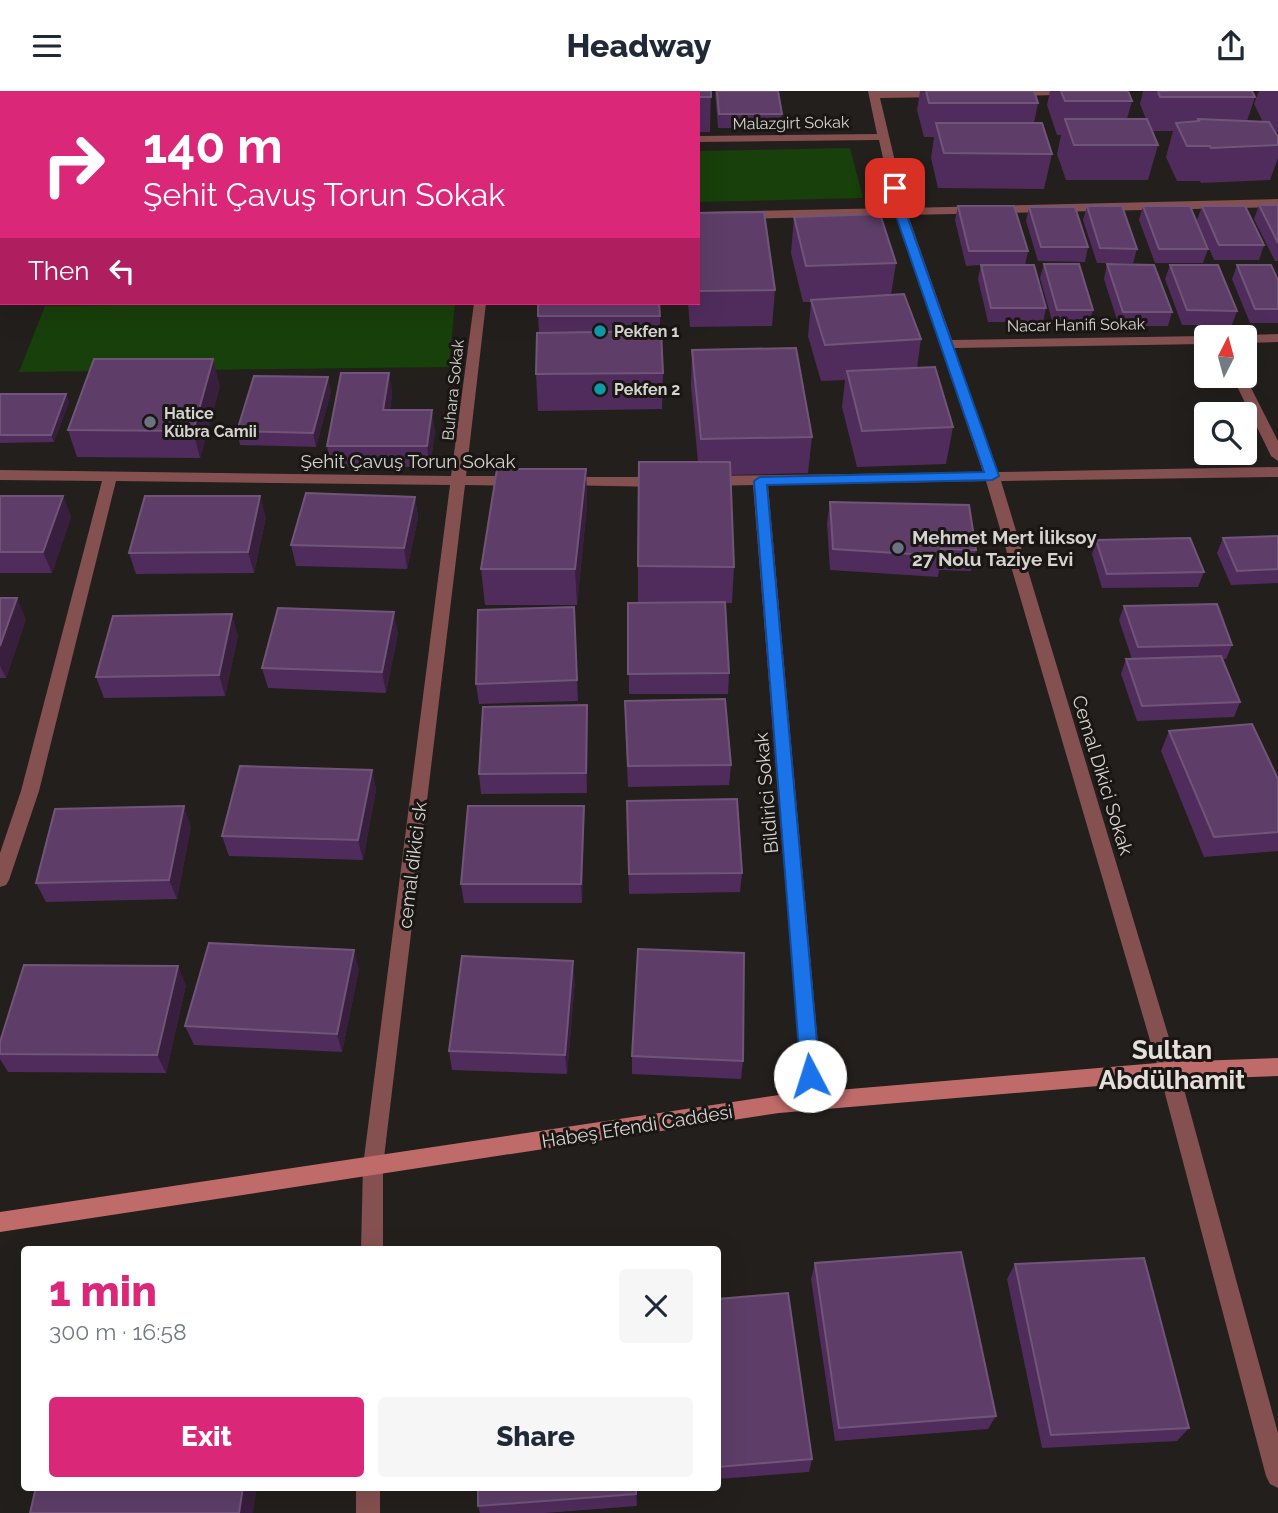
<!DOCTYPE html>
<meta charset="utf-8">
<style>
:root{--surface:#fff;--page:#f6f6f7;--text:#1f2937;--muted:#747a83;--accent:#db2777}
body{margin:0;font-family:Raleway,sans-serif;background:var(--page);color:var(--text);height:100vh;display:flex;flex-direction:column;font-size:26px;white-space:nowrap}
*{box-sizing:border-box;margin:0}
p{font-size:23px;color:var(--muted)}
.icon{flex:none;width:38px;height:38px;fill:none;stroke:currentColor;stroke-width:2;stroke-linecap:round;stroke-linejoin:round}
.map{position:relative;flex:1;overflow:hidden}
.sheet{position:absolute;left:21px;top:1155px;width:700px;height:245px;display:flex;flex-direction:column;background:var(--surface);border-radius:7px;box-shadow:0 7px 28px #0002}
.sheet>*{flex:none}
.hud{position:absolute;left:0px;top:0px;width:700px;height:214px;box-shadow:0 7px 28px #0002;background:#db2777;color:#fff;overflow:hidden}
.needle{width:46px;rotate:6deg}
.fabs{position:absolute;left:1194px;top:234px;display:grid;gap:14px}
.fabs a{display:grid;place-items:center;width:63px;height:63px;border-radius:7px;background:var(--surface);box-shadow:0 7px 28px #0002;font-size:35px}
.pin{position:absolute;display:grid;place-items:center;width:60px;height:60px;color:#fff;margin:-30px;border-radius:14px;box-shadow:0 4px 10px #0006}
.me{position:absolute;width:77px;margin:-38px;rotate:355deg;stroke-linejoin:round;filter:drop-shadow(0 0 5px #0008)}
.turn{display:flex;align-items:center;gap:24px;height:147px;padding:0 28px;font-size:32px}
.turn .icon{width:91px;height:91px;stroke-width:2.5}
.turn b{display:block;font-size:49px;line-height:60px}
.then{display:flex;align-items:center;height:66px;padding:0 28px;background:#0003;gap:14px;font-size:26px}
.round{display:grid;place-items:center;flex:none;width:74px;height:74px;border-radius:7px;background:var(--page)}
.head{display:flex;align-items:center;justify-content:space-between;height:119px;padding:0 28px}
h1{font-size:42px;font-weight:800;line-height:52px;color:var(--accent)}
.action{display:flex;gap:14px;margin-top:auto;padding:14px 28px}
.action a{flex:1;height:80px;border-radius:7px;background:var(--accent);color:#fff;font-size:28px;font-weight:800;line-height:80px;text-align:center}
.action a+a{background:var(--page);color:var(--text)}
header{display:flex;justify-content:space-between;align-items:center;height:91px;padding:0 28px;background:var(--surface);font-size:32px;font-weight:800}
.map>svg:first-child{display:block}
.green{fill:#18400a}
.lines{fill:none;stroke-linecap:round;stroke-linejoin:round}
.street{fill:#855150;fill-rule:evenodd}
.secondary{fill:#bf6b6a;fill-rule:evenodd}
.wall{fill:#502c5c}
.shaded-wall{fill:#381f3d}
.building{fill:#5e3e68;stroke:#715578;stroke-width:2}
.route{fill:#1a73e8;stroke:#114b97;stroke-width:2}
.culture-dot{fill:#0f9aa8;stroke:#191613;stroke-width:2.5}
.worship-dot{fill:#6b7280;stroke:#191613;stroke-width:2.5}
.labels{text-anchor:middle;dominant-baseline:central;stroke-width:6;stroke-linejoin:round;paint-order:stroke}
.far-street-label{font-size:16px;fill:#d5d3d0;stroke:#191613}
.far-poi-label{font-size:16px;font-weight:bold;fill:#d5d3d0;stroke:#191613;text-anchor:start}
.street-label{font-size:19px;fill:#d5d3d0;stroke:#191613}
.poi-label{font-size:19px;font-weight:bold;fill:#d5d3d0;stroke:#191613;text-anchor:start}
.district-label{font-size:26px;font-weight:bold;fill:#e5dfdb;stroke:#191613}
</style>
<header><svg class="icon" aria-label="menu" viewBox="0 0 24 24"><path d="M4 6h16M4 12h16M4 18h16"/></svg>Headway<svg class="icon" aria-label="share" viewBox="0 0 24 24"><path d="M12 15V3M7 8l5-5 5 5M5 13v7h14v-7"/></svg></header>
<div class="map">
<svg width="1278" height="1422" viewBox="0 0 1278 1422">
<rect width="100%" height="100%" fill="#231f1c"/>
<path class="green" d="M850 57 863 107 698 111V60Z
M291 212H455L449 276 19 281 45 215Z"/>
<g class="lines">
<path class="street" d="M502 0H512V2H502Z
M868 0H942L946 3 941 6 880 7 906 117 1278 108V116L908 124 952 249 1206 245 1211 247H1206V253L954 257 998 381 1278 376V386L1001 390 1179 980 1278 1342V1397L1270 1393 1266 1385 1159 980 986 390 768 394 823 1010 820 1016 813 1019 806 1016 803 1010 753 394 708 395 701 390 708 385 983 381 896 124 698 129V121L894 117 879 49 698 51V45L877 43Z
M1007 0H1100L1095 3 1011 5 1007 4Z
M0 38H2V44H0Z
M474 212H486L466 385H519L526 390 519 395 465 394 383 1075V1158H361L363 1075 450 394 116 390 39 700 9 789 6 794 0 796V762L21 700 102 390 0 389V379L451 385Z
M1278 243V251L1244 252V247H1238L1244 244Z
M1244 283 1278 350V370L1271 365 1232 285H1244Z
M564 386H662L669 391 662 396 559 394 557 391 559 388Z
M356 1396H380V1422H356Z"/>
<path class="secondary" d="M17 0H29L30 2H18Z
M91 0H103L90 2Z
M0 53H2L0 63Z
M2 197V207L0 208V198Z
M1278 967V985L1169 989 779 1022 0 1141V1121L779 1004 1169 971Z"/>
</g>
<path class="wall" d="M647 0H711L710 41H698V2H647Z
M715 0H778L782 23 780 37H718Z
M920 0H1034L1038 12 1034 32 1052 63 1044 98 938 97 931 67 934 46H924L917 19Z
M1050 0H1128L1132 10 1127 28H1146L1140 13 1143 0H1252L1255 6 1247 30 1263 31 1254 13 1259 0H1278V41H1275L1278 46V67L1270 89 1201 92 1200 90H1177L1166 66 1173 40H1152L1158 54 1148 89H1066L1057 63 1061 44H1057L1047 14Z
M1259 114H1278V170H1275L1254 128Z
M958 115 1028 160 1025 174 1046 217 1043 231H988L978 188 981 174 966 175 955 129Z
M1087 115 1137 158 1133 172H1097L1083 129Z
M1143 115 1208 158 1203 172H1155L1139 129Z
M1202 115 1264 154 1259 169H1214L1197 129Z
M1029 116 1088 156 1085 171 1038 170 1026 130Z
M698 122 775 199 772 235 690 236 688 212H698Z
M794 126 896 172 891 204 921 248 917 277 953 336 946 373 857 376 842 316 845 289 821 290 808 245 811 211H803L791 162Z
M1044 173 1093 219 1089 233H1053L1040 187Z
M1107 173 1172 221 1168 235H1119L1104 188Z
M1170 174 1237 220 1232 234H1182L1165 188Z
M1237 174 1278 189V232H1250L1232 188Z
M538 225H660V240L663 282 662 318 538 320 536 283 539 242Z
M692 259 812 346 808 382 730 384 734 476 732 512H725L729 582 728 603H629L628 512 638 511V475L698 371 691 296Z
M389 282 392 303 390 319 435 340 430 376H331L327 355Z
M220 295 200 367 77 366 68 339Z
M331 301 316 356 240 354 237 340Z
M0 303H66L69 311 54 351 0 352Z
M586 378 587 414 577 514H485L481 478Z
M0 405H63L71 426 52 482H0Z
M415 406 418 427 407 478 296 475 291 454Z
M830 411 976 459 971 480 939 479 938 486 830 479 827 432Z
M266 426 254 482 136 483 129 462Z
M1278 445V492L1231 494 1217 462 1223 447Z
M1096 449 1204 481 1198 496 1102 497 1092 463Z
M0 507 26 528 6 587H0Z
M1124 515 1232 554 1226 568H1222L1240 611 1234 626 1137 630 1121 583 1126 568H1132L1119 529Z
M574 516 578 610 479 613 476 593Z
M398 542 386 602 268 597 262 577Z
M238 544 225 605 104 607 96 586Z
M625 630 731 674 729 694 628 696Z
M588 635 587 702 481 703 479 683Z
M1169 640 1278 688V760L1204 766 1161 660Z
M372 679 376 699 363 769 229 765 222 745Z
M627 710 742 782 740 801 629 803Z
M191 735 177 808 46 811 36 792Z
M584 735 582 812H464L461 793Z
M359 878 342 961 194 954 185 935Z
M575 889 567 983 452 979 449 960Z
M186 894 166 982 8 981 0 968V951Z
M632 965 743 970 741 988 632 983Z
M815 1172 996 1325 988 1338 835 1350 811 1188Z
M1015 1173 1189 1337 1177 1350 1042 1357 1007 1188Z
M718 1208 812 1368 809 1381 718 1388Z
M636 1396 637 1415 545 1422H480L478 1415Z"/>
<path class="shaded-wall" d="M219 0H248L247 2H218Z
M213 268 220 295 200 367 193 340Z
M389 282 392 303 387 340 383 319Z
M328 286 331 301 316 356 313 342Z
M66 303 69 311 54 351 51 344Z
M432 319 435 340 430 376 427 355Z
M586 378 587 414 577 514 575 478Z
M63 405 71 426 52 482 43 461Z
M260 405 266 426 254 482 248 461Z
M415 406 418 427 407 478 404 457Z
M17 507 26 528 6 587 0 575V555Z
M394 521 398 542 386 602 382 581Z
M232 523 238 544 225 605 219 584Z
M587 614 588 635 587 702 586 682Z
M372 679 376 699 363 769 358 749Z
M184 715 191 735 177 808 169 789Z
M584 715V735L582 812 581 793Z
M354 859 359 878 342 961 337 943Z
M573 870 575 889 567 983 565 964Z
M178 875 186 894 166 982 157 964Z
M243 1396H257L253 1422H239Z"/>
<path class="building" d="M134 0H219L218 2H163Z
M383 0H462L461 2H382Z
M543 0H621V2H542Z
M648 0H711V6H698V2H648Z
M717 0H778L782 23H719Z
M926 0H1034L1038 12H929Z
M1061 0H1128L1132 10H1065Z
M1158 0H1252L1255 6H1160Z
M1065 28H1147L1158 54H1074Z
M1198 28 1269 31 1278 46V54L1211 57 1210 55H1187L1176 32 1199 30Z
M936 32H1042L1052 63 944 62Z
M1259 114H1278V152Z
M958 115H1014L1028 160H969Z
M1087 115H1122L1137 158 1100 157Z
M1143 115H1190L1208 158H1159Z
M1202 115H1245L1264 154H1219Z
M1029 116H1075L1088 156H1041Z
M764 121 775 199 698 200V122Z
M880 123 896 172 806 175 794 126Z
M1044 173H1079L1093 219H1057Z
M1107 173 1154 174 1172 221H1123Z
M981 174H1034L1046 217H991Z
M1170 174H1218L1237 220 1187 219Z
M1237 174H1271L1278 189V218H1255Z
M904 203 921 248 825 254 811 209Z
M538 212H659L660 225H538Z
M661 240 663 282 536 283 537 242Z
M796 257 812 346 701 348 692 259Z
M94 268H213L193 340 68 339Z
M935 276 953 336 862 340 847 280Z
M341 282H389L383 319H432L427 355H327Z
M254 285 328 286 313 342 237 340Z
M0 303H66L51 344H0Z
M639 371H730L734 476 638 475Z
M497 378H586L575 478H481Z
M306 402 415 406 404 457 291 454Z
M0 405H63L43 461H0Z
M145 405H260L248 461 129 462Z
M830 411 969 414 976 459 941 458 942 465 833 458Z
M1278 445V478L1237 480 1223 447Z
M1190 447 1204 481 1107 483 1096 449Z
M0 507H17L0 555Z
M725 511 729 582 628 583V512Z
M1217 513 1232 554 1138 556 1124 515Z
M574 516 577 589 476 593 478 519Z
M278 517 394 521 382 581 262 577Z
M232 523 219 584 96 586 113 525Z
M1221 565 1240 611 1142 615 1126 568Z
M725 608 731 674 628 675 625 610Z
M587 614 586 682 479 683 483 616Z
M1252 633 1278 688V741L1214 746 1169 640Z
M240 675 372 679 358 749 222 745Z
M737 708 742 782 629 783 627 710Z
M184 715 169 789 36 792 55 718Z
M468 715H584L581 793H461Z
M209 852 354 859 337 943 185 935Z
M638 858 744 862 743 970 632 965Z
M462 865 573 870 565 964 449 960Z
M24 874 178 875 157 964 0 963V951Z
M961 1161 996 1325 839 1337 815 1172Z
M1144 1167 1189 1337 1051 1344 1015 1173Z
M788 1202 812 1368 718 1376V1208Z
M36 1396H243L239 1422H30Z
M478 1396H636V1403L478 1415Z"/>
<path class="route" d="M891 94 901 97 906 122 999 385 992 389 767 394 820 985 817 990 810 993 804 990 801 985 754 390 760 386 984 381 895 122Z"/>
<g class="culture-dot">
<circle cx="600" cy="240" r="7"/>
<circle cx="600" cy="298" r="7"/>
</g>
<g class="worship-dot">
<circle cx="150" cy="331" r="7"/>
<circle cx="898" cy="457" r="7"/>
</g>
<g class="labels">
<g class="far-street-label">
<text transform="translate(791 32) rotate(-1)">Malazgirt Sokak</text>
<text transform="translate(1076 234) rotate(-1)">Nacar Hanifi Sokak</text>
<text transform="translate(453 299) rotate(-84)">Buhara Sokak</text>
</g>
<g class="far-poi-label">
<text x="614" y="240">Pekfen 1</text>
<text x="614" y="298">Pekfen 2</text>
<text x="164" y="322">Hatice<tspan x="164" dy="18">Kübra Camii</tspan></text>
</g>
<g class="street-label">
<text x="408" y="370">Şehit Çavuş Torun Sokak</text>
<text transform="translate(1103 684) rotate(73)">Cemal Dikici Sokak</text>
<text transform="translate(766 702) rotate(-95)">Bildirici Sokak</text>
<text transform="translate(412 774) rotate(-83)">cemal dikici sk</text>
<text transform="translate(637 1035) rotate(-9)">Habeş Efendi Caddesi</text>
</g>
<g class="poi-label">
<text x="912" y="446">Mehmet Mert İliksoy<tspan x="912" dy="22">27 Nolu Taziye Evi</tspan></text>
</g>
<g class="district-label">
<text x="1172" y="959">Sultan<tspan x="1172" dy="30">Abdülhamit</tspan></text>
</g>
</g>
</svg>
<div class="fabs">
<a><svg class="needle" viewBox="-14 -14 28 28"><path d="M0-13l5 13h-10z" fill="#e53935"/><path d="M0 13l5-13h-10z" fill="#747a83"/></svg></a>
<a><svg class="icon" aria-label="search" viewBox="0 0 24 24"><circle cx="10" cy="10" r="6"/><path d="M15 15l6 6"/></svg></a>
</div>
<div class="pin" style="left:895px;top:97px;background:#d93025"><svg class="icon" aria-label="arrive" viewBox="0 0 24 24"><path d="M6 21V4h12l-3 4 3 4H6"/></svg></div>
<svg class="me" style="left:810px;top:985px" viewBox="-20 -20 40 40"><circle r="19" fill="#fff"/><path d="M0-13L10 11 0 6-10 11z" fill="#1a73e8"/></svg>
<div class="hud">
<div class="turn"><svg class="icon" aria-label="right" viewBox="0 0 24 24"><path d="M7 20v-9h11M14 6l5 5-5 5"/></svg><div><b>140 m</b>Şehit Çavuş Torun Sokak</div></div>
<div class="then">Then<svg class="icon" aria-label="left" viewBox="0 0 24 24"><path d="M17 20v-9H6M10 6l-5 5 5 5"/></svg></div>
</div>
<section class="sheet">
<div class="head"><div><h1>1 min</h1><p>300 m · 16:58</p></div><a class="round"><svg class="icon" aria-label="close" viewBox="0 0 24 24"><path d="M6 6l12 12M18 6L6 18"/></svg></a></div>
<div class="action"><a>Exit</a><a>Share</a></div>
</section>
</div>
